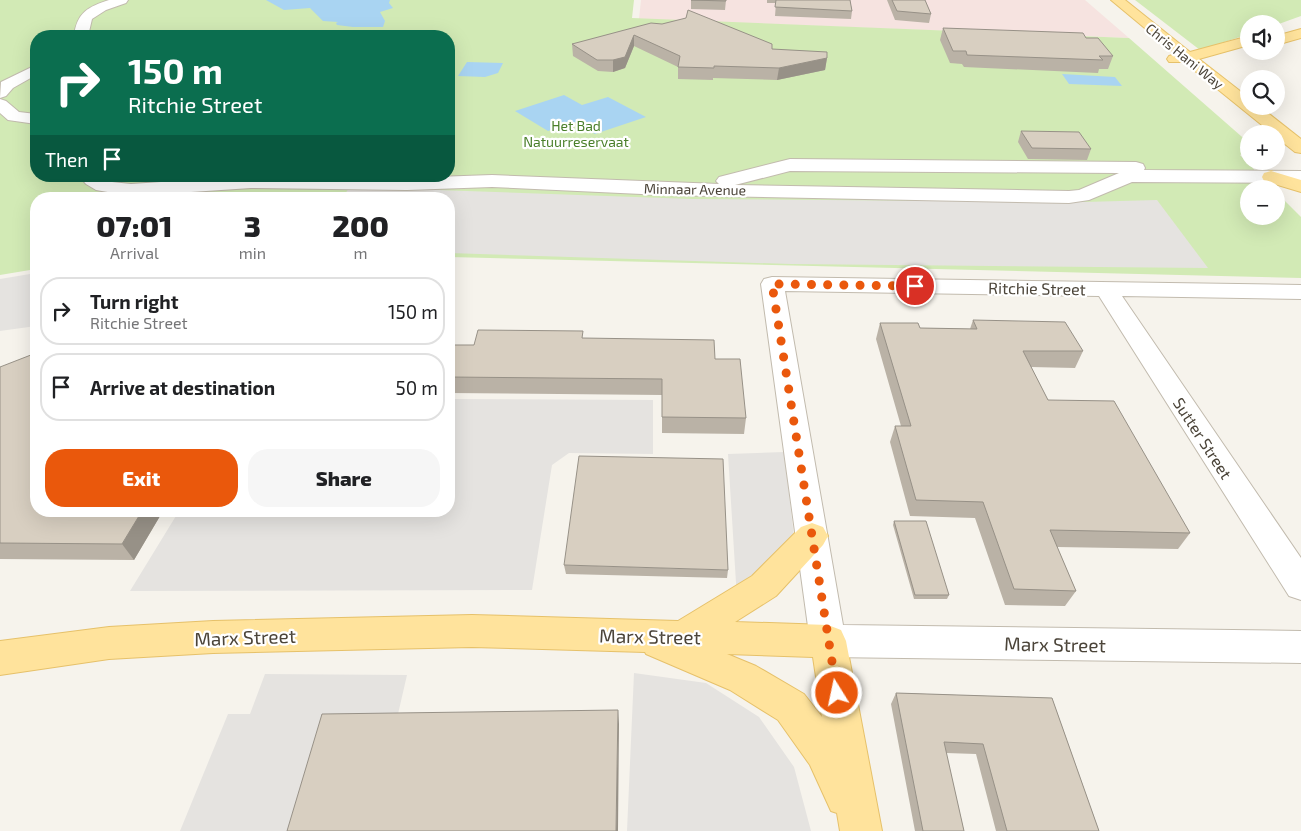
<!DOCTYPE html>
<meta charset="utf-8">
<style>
:root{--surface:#fff;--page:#f6f6f6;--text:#202124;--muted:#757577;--line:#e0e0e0;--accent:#ea580c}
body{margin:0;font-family:"Exo 2",sans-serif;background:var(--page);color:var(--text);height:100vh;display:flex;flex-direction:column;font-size:19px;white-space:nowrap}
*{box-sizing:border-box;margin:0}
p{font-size:16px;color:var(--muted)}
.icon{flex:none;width:28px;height:28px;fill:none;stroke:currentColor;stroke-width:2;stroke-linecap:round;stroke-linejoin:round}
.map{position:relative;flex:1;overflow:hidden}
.sheet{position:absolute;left:30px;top:192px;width:425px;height:325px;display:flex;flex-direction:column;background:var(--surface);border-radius:20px;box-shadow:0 5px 20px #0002}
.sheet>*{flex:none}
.hud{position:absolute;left:30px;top:30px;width:425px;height:152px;border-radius:20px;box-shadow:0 5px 20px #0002;background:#0b6e4f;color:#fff;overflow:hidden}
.controls{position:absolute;left:1240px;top:15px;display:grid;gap:10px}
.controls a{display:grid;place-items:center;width:45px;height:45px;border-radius:50%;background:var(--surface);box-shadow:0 5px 20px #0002;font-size:25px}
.pin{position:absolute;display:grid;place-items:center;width:42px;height:42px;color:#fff;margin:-21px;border:2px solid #fff;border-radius:50%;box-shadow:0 1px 5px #0007}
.me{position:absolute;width:55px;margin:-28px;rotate:350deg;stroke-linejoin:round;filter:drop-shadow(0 0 4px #0008)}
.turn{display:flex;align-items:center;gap:18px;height:105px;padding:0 15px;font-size:22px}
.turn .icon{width:65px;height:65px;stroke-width:2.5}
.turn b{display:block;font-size:35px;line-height:42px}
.then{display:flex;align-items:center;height:48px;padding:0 15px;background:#0003;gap:10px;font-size:19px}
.eta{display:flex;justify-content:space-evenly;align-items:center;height:85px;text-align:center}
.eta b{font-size:30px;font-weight:800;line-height:35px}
.button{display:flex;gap:10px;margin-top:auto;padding:10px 15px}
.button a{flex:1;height:58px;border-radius:20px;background:var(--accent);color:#fff;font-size:20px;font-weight:800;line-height:58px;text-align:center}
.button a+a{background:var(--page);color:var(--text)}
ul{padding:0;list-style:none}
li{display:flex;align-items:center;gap:15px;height:68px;margin:0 10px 8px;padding:0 5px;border:2px solid var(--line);border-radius:20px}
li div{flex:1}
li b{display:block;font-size:19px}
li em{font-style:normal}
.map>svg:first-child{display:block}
.medical{fill:#f6e3e0}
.green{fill:#d2eab5;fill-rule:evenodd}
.parking{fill:#e5e3e0}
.water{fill:#a9d4f2}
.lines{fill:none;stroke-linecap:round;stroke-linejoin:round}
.minor-casing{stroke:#c2bbae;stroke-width:2}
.major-casing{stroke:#e6c16a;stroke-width:2}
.minor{fill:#fff;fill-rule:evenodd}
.major{fill:#ffe39c;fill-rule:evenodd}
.wall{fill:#bab2a6}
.shaded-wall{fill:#979187}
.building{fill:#d8cfc1;stroke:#979187}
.route{stroke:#ea580c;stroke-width:9;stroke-dasharray:0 16.2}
.labels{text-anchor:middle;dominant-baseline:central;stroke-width:4.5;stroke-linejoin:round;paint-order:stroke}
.far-street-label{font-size:14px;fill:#4b4439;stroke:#fff}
.far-park-label{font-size:14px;fill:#4a7f2a;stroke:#fff}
.street-label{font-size:16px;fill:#4b4439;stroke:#fff}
.near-street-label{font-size:19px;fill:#4b4439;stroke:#fff}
</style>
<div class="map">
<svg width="1301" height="831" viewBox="0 0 1301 831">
<rect width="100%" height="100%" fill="#f6f3ec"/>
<path class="medical" d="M641 0H1085L1129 38 639 19Z"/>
<path class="green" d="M0 0H634L632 18 1129 38 1249 143V150L1240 155 1273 189H1249V216H1276V192L1301 217V278L449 257V199H36V269L0 275ZM36 36H449V176H36Z
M1135 0H1301V16L1276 25 1249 24V34L1200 50Z"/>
<path class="parking" d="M350 187 692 199 1084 202 1157 200 1208 268 791 264 449 253V199H341Z
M36 273V326L0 331V279Z
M449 399 653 400V454L569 453 552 465 532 590 130 591 179 511H449Z
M784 452 795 545 737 599 728 454Z
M634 673 706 683 759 717 794 767 811 831H627Z
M265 674 407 675 395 727 302 831H180L228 714H250Z"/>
<path class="water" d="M266 0H390L389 3 393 8 380 12 385 21 383 27H353L337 25 336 23 338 22 323 21 310 8 284 10Z
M467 62 503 63 498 73 485 77 458 76Z
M1062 74 1115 77 1122 86 1069 84Z
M564 95 582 105 608 97 646 117 595 134 574 122 548 131 515 111Z"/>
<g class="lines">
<defs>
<path id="minor" d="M109 0H128L126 3 106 10 92 19 88 36H74C77 12 88 7 109 0Z
M36 65V75L13 88 6 96 0 98 1 82Z
M0 99 6 101 19 112 36 114V124L8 120 0 113Z
M790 159 1136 162 1143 164 1145 168 1144 170 1301 171V183L1132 182 1089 200 1069 203 663 195 492 187 407 190 251 188 131 196 96 190 86 184 79 176H100L112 182 131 184 251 176 407 178 492 175 719 184 716 181 719 177ZM790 171 1119 173 1079 190 1069 191 735 185Z
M772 277 1301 285V299L1122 296 1301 558V600L1289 596 1099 296 785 291 843 625 1301 631V663L828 657 815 652 810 641 761 284 764 279Z"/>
<path id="major" d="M1111 0H1125L1190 52 1249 36V45L1199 59 1249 98V106H1259L1301 139V153L1295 152 1276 137V134H1273L1184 62H1169L1167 59 1169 56 1176 54Z
M1301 29V38L1276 45V36Z
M1271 171 1301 180V192L1264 181 1262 177 1264 173Z
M812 523 823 527 828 536 823 545 776 596 735 622 828 625 841 630 846 641 882 831H840L837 813 831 811 810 765 778 720 730 690 646 654 645 652 472 647 213 653 109 659 0 675V641L109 627 213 621 472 615 678 621 752 576 801 527ZM727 654 813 657 822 717 804 694 756 666Z"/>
</defs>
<use href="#minor" class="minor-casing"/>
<use href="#major" class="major-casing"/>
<use href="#minor" class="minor"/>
<use href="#major" class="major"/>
</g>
<path class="wall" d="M691 0H726L725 10 691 9Z
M767 0H850L852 11 851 19 775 16 776 3H767Z
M887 0H925L931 14 929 23 895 20Z
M662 24 772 49 827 58 825 70 777 80 713 78V80L678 79V67L634 46 625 68 613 72 598 71 573 56 572 44Z
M943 28 1086 38 1113 56 1108 69H1099L1098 73 964 67 962 64 950 63 940 40Z
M1021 131 1091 149 1087 160 1028 159 1018 142Z
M973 320 1083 351 1075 368 1031 367 1048 400 1190 533 1178 549 1057 547 1076 591 1065 606 1005 605 975 518 910 516 890 442 895 426H901L876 339 880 323 920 328 970 329Z
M584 338 715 359 746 418 744 434 662 433V395L449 393V345H474Z
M0 367 163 511 134 560 0 559Z
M894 521 949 595 947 599H914L893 525Z
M564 565 728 570 727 578 566 574Z
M896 693 1052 698 1099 831H996L976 754 946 753 964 831H915L891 704Z"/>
<path class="shaded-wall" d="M634 35V46L625 68 613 72V60Z
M827 58 825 70 777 80 779 68Z
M142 511H163L134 560 122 544Z
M618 710 619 724 618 831H616Z"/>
<path class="building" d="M691 0H726V1Z
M776 0H850L852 11 775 7Z
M892 0H925L931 14 897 11Z
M688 10 772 44V49L827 52V58L779 68 714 66V68L678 67 680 56 634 35 625 57 613 60H597L572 44 651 23 662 24 686 18Z
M943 28 1083 33 1086 38H1098L1113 56H1099L1103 60 967 55 966 51H953Z
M1021 131 1079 132 1091 149 1032 148Z
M973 320 1065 322 1083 351H1023L1048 400 1114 401 1190 533 1050 530 1076 591 1014 589 983 502 916 500 895 426H911L880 323H918L920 328 977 329Z
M478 330 583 331 582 338 714 340 715 359H740L746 418 662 417V379L449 377V345H474Z
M36 353V511H142L122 544 0 543V367Z
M579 456 723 459 728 570 564 565Z
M894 521H926L949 595H915Z
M896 693 1052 698 1099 831H1007L983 744 944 742 964 831H923Z
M618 710 616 831H287L322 714Z"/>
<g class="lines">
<path class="route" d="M837 693 772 284 915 286"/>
</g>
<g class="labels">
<g class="far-street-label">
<text transform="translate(1185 56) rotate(39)">Chris Hani Way</text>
<text transform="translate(695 189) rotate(1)">Minnaar Avenue</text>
</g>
<g class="far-park-label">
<text x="576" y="125">Het Bad<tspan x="576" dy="16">Natuurreservaat</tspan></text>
</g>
<g class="street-label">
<text transform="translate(1037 288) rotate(1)">Ritchie Street</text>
<text transform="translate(1203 438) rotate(57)">Sutter Street</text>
</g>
<g class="near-street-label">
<text transform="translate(650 636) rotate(1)">Marx Street</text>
<text transform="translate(245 637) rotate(-2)">Marx Street</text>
<text transform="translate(1055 644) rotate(1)">Marx Street</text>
</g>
</g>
</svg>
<div class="controls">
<a><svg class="icon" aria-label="sound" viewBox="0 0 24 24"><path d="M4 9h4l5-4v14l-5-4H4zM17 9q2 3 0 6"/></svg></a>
<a><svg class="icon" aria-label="search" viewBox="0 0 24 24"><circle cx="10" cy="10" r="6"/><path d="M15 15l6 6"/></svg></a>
<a>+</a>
<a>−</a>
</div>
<div class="pin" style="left:915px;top:286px;background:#d93025"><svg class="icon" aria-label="arrive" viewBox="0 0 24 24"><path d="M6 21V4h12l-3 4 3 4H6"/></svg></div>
<svg class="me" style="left:837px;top:693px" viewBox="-20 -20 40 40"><circle r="17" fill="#ea580c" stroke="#fff" stroke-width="3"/><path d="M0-11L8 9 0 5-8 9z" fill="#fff"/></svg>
<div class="hud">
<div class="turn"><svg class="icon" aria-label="right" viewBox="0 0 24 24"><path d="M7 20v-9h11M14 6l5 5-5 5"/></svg><div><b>150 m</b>Ritchie Street</div></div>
<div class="then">Then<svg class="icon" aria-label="arrive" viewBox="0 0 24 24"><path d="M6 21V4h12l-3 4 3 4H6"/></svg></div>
</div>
<section class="sheet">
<div class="eta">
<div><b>07:01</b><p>Arrival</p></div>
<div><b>3</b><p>min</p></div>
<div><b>200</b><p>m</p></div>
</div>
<ul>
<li><svg class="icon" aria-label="right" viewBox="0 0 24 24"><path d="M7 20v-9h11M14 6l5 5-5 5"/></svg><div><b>Turn right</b><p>Ritchie Street</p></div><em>150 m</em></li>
<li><svg class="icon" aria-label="arrive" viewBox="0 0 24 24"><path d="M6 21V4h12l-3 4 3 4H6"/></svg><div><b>Arrive at destination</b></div><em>50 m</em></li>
</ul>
<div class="button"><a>Exit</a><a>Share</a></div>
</section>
</div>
